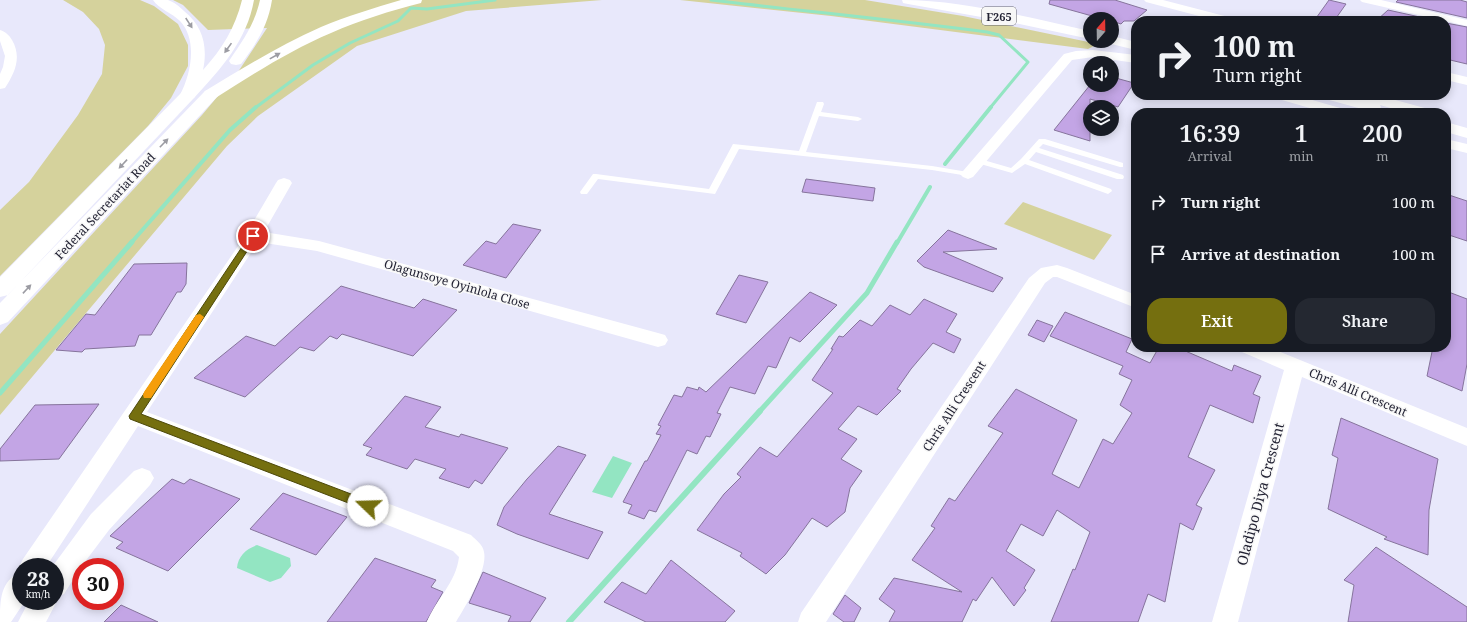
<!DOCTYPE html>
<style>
:root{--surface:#171b24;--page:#242831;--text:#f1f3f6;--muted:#9ea1a6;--accent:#756f0f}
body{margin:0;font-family:"Noto Serif",serif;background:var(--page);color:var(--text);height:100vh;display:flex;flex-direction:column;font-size:15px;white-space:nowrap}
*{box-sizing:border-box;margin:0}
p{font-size:13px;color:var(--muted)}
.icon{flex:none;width:22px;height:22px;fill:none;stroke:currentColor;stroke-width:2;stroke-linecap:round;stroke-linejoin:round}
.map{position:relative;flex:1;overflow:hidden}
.side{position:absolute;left:1131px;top:108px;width:320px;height:244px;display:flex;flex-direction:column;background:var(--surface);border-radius:16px;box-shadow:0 2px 10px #0003}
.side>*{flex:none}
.hud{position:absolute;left:1131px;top:16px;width:320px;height:84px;border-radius:16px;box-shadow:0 2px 10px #0003;background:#171b24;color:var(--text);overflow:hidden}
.needle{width:26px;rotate:20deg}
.controls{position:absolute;left:1083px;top:12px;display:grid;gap:8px}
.controls a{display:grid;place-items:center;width:36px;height:36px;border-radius:50%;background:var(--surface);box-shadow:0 2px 10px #0003;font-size:20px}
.speed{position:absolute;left:12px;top:558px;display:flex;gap:8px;font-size:20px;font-weight:700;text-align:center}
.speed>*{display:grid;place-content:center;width:52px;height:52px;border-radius:50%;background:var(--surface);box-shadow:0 2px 10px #0003;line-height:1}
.speed small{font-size:10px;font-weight:400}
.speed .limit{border:6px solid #d22;background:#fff;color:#111}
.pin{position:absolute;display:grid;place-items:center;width:34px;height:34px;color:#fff;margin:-17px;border:2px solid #fff;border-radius:50%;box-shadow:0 1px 4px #0007}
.me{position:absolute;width:44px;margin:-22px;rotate:291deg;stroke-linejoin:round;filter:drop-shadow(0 0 3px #0008)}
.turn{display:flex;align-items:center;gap:14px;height:84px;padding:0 16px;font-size:18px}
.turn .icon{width:52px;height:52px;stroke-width:2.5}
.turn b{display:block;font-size:28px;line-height:34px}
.eta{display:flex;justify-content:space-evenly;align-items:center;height:68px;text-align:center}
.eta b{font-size:24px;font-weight:600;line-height:28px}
.primary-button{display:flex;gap:8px;margin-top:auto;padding:8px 16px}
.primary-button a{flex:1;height:46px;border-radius:16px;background:var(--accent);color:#fff;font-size:16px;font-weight:600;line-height:46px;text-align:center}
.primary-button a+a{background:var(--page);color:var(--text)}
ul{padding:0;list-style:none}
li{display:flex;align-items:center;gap:12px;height:52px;padding:0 16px}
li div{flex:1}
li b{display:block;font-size:15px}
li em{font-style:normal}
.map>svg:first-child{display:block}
.green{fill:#d5d29c}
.water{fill:#93e5c2}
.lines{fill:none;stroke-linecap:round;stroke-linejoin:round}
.stream-far3{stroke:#93e5c2;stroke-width:3}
.stream-far2{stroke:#93e5c2;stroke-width:4}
.stream-far1{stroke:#93e5c2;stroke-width:5}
.stream{stroke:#93e5c2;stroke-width:6}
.building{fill:#c3a5e5;stroke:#86749c}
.lane{fill:#fff;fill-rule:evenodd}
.street{fill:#fff;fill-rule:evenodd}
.secondary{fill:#fff;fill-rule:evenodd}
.primary{fill:#fff;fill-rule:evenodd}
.oneway{fill:#9c9ca3}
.route{fill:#756f0f;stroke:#4c480a}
.slow{fill:#f59e0b}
.labels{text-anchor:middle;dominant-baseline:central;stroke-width:3;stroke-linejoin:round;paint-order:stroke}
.shield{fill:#f7f7f7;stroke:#62626e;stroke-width:1}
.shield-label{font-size:11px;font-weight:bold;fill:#223}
.street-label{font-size:12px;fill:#223;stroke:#f7f7f7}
.near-street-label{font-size:14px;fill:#223;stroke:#f7f7f7}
</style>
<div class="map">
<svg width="1467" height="622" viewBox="0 0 1467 622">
<rect width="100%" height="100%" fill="#e8e8fb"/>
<path class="green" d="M63 0H140L154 6 178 24 188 45V66L171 98 148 126 0 276V210L29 182 78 115 102 74 105 45 99 29 83 12Z
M173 0H602L466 11 357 46 258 116 227 146 0 415V334L202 115 238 72 267 28 208 30 183 5Z
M680 0H865L963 16 1098 44 1088 49 831 16Z
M1023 202 1112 235 1094 260 1004 224Z"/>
<path class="water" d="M613 456 632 463 612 498 592 492Z
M257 545 290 558 291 566 281 578 270 582 237 568C238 556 246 549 257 545Z"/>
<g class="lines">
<path class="stream-far3" d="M711 0C803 11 895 20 987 32L999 35 1028 62 990 108
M255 108 313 65 350 43 398 21 411 8 427 9 495 0"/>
<path class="stream-far2" d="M945 164 991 107
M131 243 230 130 256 107
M897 243 930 187"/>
<path class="stream-far1" d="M0 393 132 242
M759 412 867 293 897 242"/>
<path class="stream" d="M569 622 760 411"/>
</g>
<path class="building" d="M1050 0H1115L1147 10 1134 21H1124L1121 24 1112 21V19H1103L1049 4Z
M1329 0 1346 4 1334 21H1314Z
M1398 0H1460L1467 2V18L1396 2Z
M1388 10 1438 21H1376Z
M1446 23 1467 27V64L1446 59Z
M1112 77 1134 83 1118 107 1090 99V141L1054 130 1090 85H1112Z
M806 179 875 188 873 201 802 192Z
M1446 194 1467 201V241L1446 234Z
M513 224 541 230 506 278 463 265 486 241 496 244Z
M948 230 997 249 943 252 1003 278 993 292 924 267 917 261Z
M187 263 186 284 181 292H177L151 335H139L135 346 85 349 82 352 56 350 86 314 95 315 134 264Z
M739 275 768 282 746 323 716 314Z
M341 286 414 308 423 299 457 310 413 356 342 334 337 339 330 336 314 351 300 347 245 397 194 378 246 336 275 346Z
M1446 291 1467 299V364L1462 391 1427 376 1433 347H1446Z
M810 292 837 305 800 342 790 337 776 368 768 366 755 394 730 387 717 413 721 414 710 437 706 436 697 454 687 450 656 512 649 510 644 519 628 513 632 505 623 502 645 461H647L661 435 656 434 661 426 658 425 674 395 682 397 687 387 698 390 699 387 706 392Z
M924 299 957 314 946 332 961 339 954 353 933 343 911 369 897 389 901 391 877 415 858 406 838 429 857 439 841 459 862 471 850 488 845 512 827 527 812 518 785 555 766 574 740 556 742 553 697 530 724 494 741 477 737 474 760 447 777 457 833 393 812 380 833 349H831L839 336 843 337 860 320 872 326 890 305 910 315Z
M1065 312 1132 339 1126 352 1150 363 1159 347H1176L1232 371 1234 365 1261 376 1253 394 1260 397 1253 423 1210 405 1188 457 1215 470 1196 505 1202 508 1193 530 1180 523 1165 602 1148 594 1138 622H1051L1073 569 1075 570 1090 532 1057 510 1043 536 1021 524 1006 551 1035 570 1024 588 1026 590 1014 606 992 577 976 601 973 599 962 622H889L895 611 879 599 894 578 962 592 912 560 935 528 931 526 949 498 955 501 1003 433 988 426 1016 389 1077 420 1052 474 1079 488 1103 439 1113 444 1132 413 1120 405 1132 380 1119 374 1123 366 1050 336Z
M1037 320 1053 326 1044 342 1028 335Z
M405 396 441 407 425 427 459 437 461 434 508 448 482 484 475 480 469 488 439 478 446 469 415 459 407 469 366 455 372 448 363 445Z
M99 404 59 459 0 461V449L35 405Z
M1341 418 1438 459 1429 510 1428 555 1384 539 1387 537 1328 509 1338 458 1332 455Z
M558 446 586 455 549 514 603 532 588 559 517 534 497 525 504 507 527 479Z
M172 479 184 484 190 479 240 499 168 571 116 548 123 542 110 536Z
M283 493 347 517 316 555 250 529Z
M1376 547 1467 607V622H1348L1354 585 1344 580Z
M375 558 436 580 431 587 443 592 426 622H327Z
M671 560 735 611 725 622H646L604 602 622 582 646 594Z
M483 572 546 598 530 622H508L511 616 469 603Z
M845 595 861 608 854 622H844L833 614Z
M121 605 158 622H104Z"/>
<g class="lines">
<path class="lane" d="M817 102H823L824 104 821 112 858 117 862 119 858 121 819 116 806 152 932 166 968 172 972 174 968 176 932 170 739 149 715 194 598 179 587 194H581L580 192 593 174H596L709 189 733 144 799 151Z
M1039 139H1045L1123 163V167H1120L1043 144 1039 148 1123 175 1124 177 1123 179H1117L1036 152 1029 160 1111 189 1112 191 1108 194 1025 164 1012 173 977 163 976 161 980 159 1011 168 1021 159Z"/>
<path class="street" d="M1144 0H1163L1236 19 1238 21H1218L1146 2Z
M1360 0H1381L1467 20V26L1362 2Z
M0 30C6 32 9 35 12 40 22 57 15 73 5 88L0 89V74L3 67 5 56 0 41Z
M1093 50 1136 55V63L1093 57 1072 60 973 177 968 179 963 177 960 174 963 171 1064 54 1076 51Z
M1446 72 1467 77V85L1446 80Z
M1273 95H1295L1347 110 1349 113H1327L1275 98Z
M1446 139 1467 144V153L1446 148Z
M284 178 290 180 292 183 264 232 319 241 658 333 665 335 668 340 665 345 658 347 317 251 258 242 147 412 471 535C476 540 483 545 484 552 488 570 465 607 456 622H427C436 599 456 583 459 557L453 551 138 426 46 567H21V571L19 567 23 559 245 236 276 183 278 180Z
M1057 265 1067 268 1136 295V308L1057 277H1053L1045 283 826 622H798L801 613 1029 278 1041 268Z
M1239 347H1268L1467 428V446L1302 377 1238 622H1212L1284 370 1242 352Z
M142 468 150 471 154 478 150 485 109 530 81 567 64 594 55 597 57 601 46 622H18L29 601H55V567H52L91 514 134 471Z
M21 572V601H25L11 622H0C0 600 0 581 21 572Z"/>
<path class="secondary" d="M211 89 217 91 219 94 217 97 8 322 0 325V303L205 91Z
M188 90 194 92 196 95 194 98 8 295 0 297V277L182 92Z"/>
<path class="primary" d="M153 0C157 0 164 0 168 0 174 2 180 7 184 11 203 26 208 47 203 70 222 49 235 28 242 0H254C247 40 221 69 194 98L188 100 182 98 180 95C191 74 198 40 180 21 172 13 159 9 153 0Z
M260 0H272C268 26 256 44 241 64L236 65 231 64 229 61C243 40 254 26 260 0Z
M401 0H422L421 3C390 11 360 20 331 33 291 50 253 74 217 97L211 99 205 97 203 94 205 91C243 68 280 45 321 27 347 16 374 8 401 0Z
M902 0C963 0 1030 18 1090 31V39L1015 23 908 4 903 3Z
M1112 36 1136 42V50L1107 43 1106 41H1112Z
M1320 95H1346L1352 97 1351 95H1377L1432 110 1434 113H1408L1380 105 1381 107 1379 110 1373 112 1322 98Z
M1446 122 1467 128V138L1446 132Z"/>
</g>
<defs><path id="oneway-solid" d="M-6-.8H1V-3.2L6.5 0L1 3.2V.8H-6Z"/></defs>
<g class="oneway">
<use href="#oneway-solid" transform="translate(189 23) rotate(57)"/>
<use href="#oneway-solid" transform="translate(228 48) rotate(125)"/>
<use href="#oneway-solid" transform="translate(275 56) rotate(-29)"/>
<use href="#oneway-solid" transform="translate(164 143) rotate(-46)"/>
<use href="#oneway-solid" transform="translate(123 164) rotate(133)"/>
<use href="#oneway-solid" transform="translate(27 289) rotate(-47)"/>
</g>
<path class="route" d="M253 234 257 236 141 414 372 502 374 506 372 509 368 511 364 509 130 419 129 416 250 235Z"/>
<path class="slow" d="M200 314 204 317 151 398H144L143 395 144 392 196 315Z"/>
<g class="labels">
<rect class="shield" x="982" y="7" width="34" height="18" rx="3"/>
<g class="shield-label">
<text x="999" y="16">F265</text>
</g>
<g class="street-label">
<text transform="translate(105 206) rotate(-47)">Federal Secretariat Road</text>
<text transform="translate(457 284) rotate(16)">Olagunsoye Oyinlola Close</text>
<text transform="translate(1358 392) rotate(23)">Chris Alli Crescent</text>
<text transform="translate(954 406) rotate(-57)">Chris Alli Crescent</text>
</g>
<g class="near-street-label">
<text transform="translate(1260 494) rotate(-75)">Oladipo Diya Crescent</text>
</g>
</g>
</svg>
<div class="controls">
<a><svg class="needle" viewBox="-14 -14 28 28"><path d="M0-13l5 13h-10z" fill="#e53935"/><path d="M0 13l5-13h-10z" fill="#9ea1a6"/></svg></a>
<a><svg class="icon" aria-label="sound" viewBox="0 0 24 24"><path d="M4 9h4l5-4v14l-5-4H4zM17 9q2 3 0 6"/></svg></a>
<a><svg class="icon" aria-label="layers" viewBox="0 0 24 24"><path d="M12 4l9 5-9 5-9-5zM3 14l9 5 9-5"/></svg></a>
</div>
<div class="speed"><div>28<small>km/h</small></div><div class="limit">30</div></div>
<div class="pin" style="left:253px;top:236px;background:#d93025"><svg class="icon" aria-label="arrive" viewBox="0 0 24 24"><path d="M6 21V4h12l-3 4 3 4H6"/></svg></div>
<svg class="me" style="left:368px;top:506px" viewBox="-20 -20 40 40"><circle r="19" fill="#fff"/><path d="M0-13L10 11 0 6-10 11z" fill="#756f0f"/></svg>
<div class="hud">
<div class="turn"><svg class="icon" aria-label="right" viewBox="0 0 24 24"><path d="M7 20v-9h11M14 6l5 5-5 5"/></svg><div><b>100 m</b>Turn right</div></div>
</div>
<section class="side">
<div class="eta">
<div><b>16:39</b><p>Arrival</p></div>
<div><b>1</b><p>min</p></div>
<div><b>200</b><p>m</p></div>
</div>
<ul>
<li><svg class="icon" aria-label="right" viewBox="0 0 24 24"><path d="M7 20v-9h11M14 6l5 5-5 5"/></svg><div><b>Turn right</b></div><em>100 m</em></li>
<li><svg class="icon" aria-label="arrive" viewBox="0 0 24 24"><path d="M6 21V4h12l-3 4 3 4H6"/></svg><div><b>Arrive at destination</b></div><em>100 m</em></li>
</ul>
<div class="primary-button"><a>Exit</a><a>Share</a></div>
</section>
</div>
